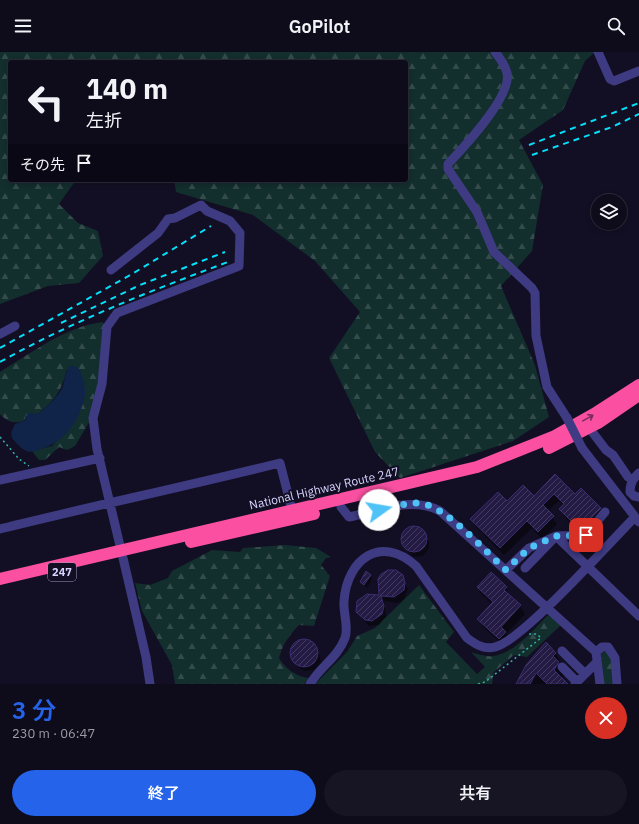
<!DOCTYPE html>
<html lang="ja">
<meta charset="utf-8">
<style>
:root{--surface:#0e0b1b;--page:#171424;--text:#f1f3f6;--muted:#9b9ba3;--line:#2e2b3a;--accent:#2563eb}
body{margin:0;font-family:"IBM Plex Sans","Noto Sans JP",sans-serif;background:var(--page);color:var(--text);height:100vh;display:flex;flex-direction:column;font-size:15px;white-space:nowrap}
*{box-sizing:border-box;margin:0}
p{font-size:13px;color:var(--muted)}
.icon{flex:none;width:22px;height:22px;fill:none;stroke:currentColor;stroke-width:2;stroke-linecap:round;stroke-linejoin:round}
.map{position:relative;height:632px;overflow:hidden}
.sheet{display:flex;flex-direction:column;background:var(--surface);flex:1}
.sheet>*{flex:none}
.hud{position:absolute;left:8px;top:8px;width:400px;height:122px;border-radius:4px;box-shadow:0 2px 6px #0003,0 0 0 1px var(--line);background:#0e0b1b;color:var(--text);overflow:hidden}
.fabs{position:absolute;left:591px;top:142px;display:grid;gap:8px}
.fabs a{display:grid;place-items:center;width:36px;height:36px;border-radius:50%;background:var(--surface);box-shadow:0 2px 6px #0003,0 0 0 1px var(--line);font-size:20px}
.pin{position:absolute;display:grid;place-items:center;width:34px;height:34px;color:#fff;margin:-17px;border-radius:8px;box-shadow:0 2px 6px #0006}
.me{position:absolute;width:44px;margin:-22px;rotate:77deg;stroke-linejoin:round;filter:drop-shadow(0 0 3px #0008)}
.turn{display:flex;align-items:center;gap:14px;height:84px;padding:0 12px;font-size:18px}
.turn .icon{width:52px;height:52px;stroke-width:2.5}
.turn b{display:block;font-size:28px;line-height:34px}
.then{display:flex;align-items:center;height:38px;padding:0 12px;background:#0003;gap:8px;font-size:15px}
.round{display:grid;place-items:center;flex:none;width:42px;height:42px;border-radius:21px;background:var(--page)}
.headline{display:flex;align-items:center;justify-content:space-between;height:68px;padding:0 12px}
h1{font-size:24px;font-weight:600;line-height:30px;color:var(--accent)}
.cta{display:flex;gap:8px;margin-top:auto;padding:8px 12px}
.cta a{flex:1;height:46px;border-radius:24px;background:var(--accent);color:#fff;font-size:16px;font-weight:600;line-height:46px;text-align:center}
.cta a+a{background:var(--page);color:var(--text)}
header{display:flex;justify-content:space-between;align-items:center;height:52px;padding:0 12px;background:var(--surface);font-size:18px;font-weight:600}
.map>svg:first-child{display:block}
.forest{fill:url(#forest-firs)}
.water{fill:#0f2448}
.shadow{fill:#0007}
.building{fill:url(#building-hatch);stroke:#3b2e70}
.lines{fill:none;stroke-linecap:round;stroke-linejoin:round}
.path{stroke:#31b3ac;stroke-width:1.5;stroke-dasharray:2 3;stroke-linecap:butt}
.minor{stroke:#3e3b82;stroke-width:9}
.highway{stroke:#fb50a2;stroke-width:12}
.rail{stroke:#05dff8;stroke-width:2;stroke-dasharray:6 5;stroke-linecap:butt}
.minor-bridge{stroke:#3e3b82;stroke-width:9}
.oneway{stroke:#7b2c5d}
.route{stroke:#4fc3f7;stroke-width:7;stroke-dasharray:0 12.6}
.labels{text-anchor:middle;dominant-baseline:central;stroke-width:4;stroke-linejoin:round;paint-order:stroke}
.shield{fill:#120f24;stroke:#9d98bd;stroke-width:1}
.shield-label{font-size:11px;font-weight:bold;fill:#d8d3fe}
.street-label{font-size:12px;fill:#d8d3fe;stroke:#120f24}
</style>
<header><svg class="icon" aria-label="menu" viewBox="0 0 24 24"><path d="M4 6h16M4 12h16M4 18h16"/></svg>GoPilot<svg class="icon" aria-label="search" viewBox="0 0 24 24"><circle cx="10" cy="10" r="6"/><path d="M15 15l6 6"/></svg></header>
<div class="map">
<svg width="639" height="632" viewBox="0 0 639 632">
<defs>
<pattern id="forest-firs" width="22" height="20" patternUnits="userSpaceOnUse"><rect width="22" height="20" fill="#122e2d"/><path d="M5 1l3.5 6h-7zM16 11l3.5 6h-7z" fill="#344b4c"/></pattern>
<pattern id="building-hatch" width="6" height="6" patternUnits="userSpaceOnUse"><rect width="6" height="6" fill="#241b44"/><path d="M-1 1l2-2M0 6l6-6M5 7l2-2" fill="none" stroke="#433b60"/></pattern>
</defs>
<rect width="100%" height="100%" fill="#120f24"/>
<path class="forest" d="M0 0H595L585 9 563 58 519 88 543 133 532 199 501 234 535 313 549 365 513 389 400 426 375 400 329 306 360 260 315 209 253 163 176 140 174 128H406V10H10V128H76L59 152 78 171 98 179 103 204 79 231 48 234 0 252Z
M102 270 107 275V293L91 367 75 394 67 398 59 395 45 408H39L32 399 52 394 76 367 83 349 67 317C61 340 56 347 38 362H30L26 364 24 369C13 372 8 370 0 362V320C31 301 65 275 102 270Z
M285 493 316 496 331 505 326 506 321 513 330 524 314 574 299 573C289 583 283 592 279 606 285 616 296 625 309 626L304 632H175L172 613 142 559 135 531 150 533 168 526 172 519 212 498 240 500 243 496Z
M419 533 454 580 446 590 477 622 485 615 471 600C478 602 485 605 493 604 515 601 533 578 548 563L561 573 527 605 514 603 494 620 492 632H315L347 600 357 584 375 576Z
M604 600H608L611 603 614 632H604L601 602Z"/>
<path class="water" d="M70 314H75L80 318C82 326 86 334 85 342 81 367 65 390 41 397 37 398 32 400 29 400 22 398 16 391 12 386L11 381 15 372 24 369 28 361 38 362C45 357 60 343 63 334 65 327 65 320 70 314Z"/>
<path class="shadow" d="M555 423 575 443 600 457 604 464 584 485 565 465 560 457 564 454 559 449 548 459 557 472 542 487 532 476 504 503 476 475 472 467 507 451 534 445Z
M408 476H418L429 489V496L423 504 413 505 404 495 402 485Z
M399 521 408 537 404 547 398 551 384 549 386 564 379 573 369 574 357 560V553L363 544 371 542 381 545 379 527Z
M370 523 372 527 367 536 361 530Z
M506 535 509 544 520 554 525 562 506 582 510 588 504 594 483 575 478 567 492 552 482 543 478 536Z
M298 589H309L315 593 318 599 321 610 314 618 304 619 298 615 294 609 292 598Z
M546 592 556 602 562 613 565 622 561 627 566 632H532L538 619 537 618 529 632H519Z"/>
<path class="building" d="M555 422 575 442 581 436 601 456 581 477H579L559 457 564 452 554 442 543 453 554 464 538 480 527 469 500 496 470 467 498 440 507 449 523 433 534 444Z
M401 487a13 13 0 1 1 26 0a13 13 0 1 1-26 0Z
M388 518H396L403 523 405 531 404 538 394 545 381 544 384 554 382 562 372 569 365 568 356 560 357 549 367 542 379 543 378 527 381 522Z
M366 519 371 523 364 533 360 530Z
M491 520 507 535 504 538 521 553 501 575 506 580 499 587 477 567 493 550 477 535Z
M290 601a14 14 0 1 1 28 0a14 14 0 1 1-28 0Z
M546 590 556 601 553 604 559 610 554 618 568 632H547L536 621 530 632H516L526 613Z"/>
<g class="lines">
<path class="path" d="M0 385 19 407 29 414
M478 632 485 630 541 586 537 582H529"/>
<path class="minor" d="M495 0C500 6 505 13 507 21 512 44 464 95 448 112V117L477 160 494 200 532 236 535 241 536 284 547 335 567 366
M598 0 610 27 614 29 639 19
M111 218 158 181 168 167 175 166 201 153 207 159 230 169 240 181 239 214 117 261 107 275 102 332 93 366 97 397 121 498
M0 282 15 274
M593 381 606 398 613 403 628 425 633 428
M582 396 639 470
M639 421C633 427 630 431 630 440L634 444 639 445
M0 428 100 406
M341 455 349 465C379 459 412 444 440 459L596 600 600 632
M0 477C93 454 187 434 280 411L292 458
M123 506 146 605 150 632
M525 516 556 484 586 483 605 460
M506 518 529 496 556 484 639 564
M562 599 585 622
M596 600 602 595H608L615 606 617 632
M562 615 577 630
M310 632C320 615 338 605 345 586 349 575 343 561 344 549 347 507 381 482 416 514L467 586C475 592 484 598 495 595 521 590 611 489 635 465
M575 632 597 610"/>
<path class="highway" d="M549 396 598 371 639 343
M191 490 314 462
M0 527 477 415 555 384 594 362 639 333"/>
<path class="rail" d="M529 93 639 51
M532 103 612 75 639 62
M61 271 140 233 225 200
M0 296 132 222 211 174
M0 310C73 269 150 239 228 210"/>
<path class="minor-bridge" d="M567 366 582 396"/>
</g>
<defs><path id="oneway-shaft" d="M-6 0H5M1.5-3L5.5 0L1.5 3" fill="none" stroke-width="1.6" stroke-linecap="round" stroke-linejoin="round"/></defs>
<use class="oneway" href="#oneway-shaft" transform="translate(588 366) rotate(-29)"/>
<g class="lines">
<path class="route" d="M379 458C392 455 405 451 419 451 444 452 487 501 506 518L529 496 556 484 586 483"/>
</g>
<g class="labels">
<rect class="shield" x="48" y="511" width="28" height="18" rx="3"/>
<g class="shield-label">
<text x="62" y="520">247</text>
</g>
<g class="street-label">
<text transform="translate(324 436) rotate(-13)">National Highway Route 247</text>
</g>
</g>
</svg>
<div class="fabs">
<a><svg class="icon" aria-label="layers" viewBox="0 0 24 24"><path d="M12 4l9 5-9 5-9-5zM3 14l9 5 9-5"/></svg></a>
</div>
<div class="pin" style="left:586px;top:483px;background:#d93025"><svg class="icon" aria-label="arrive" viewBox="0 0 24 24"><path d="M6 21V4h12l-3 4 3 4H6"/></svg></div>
<svg class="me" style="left:379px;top:458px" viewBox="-20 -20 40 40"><circle r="19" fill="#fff"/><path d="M0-13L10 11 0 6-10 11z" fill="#4fc3f7"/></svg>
<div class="hud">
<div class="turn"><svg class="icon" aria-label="left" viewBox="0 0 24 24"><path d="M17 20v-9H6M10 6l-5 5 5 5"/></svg><div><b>140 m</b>左折</div></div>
<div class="then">その先<svg class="icon" aria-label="arrive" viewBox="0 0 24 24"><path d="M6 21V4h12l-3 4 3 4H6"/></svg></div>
</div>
</div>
<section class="sheet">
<div class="headline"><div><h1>3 分</h1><p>230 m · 06:47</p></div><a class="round" style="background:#d93025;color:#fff"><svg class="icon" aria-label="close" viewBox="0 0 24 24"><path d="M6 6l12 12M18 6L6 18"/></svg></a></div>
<div class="cta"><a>終了</a><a>共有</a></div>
</section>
